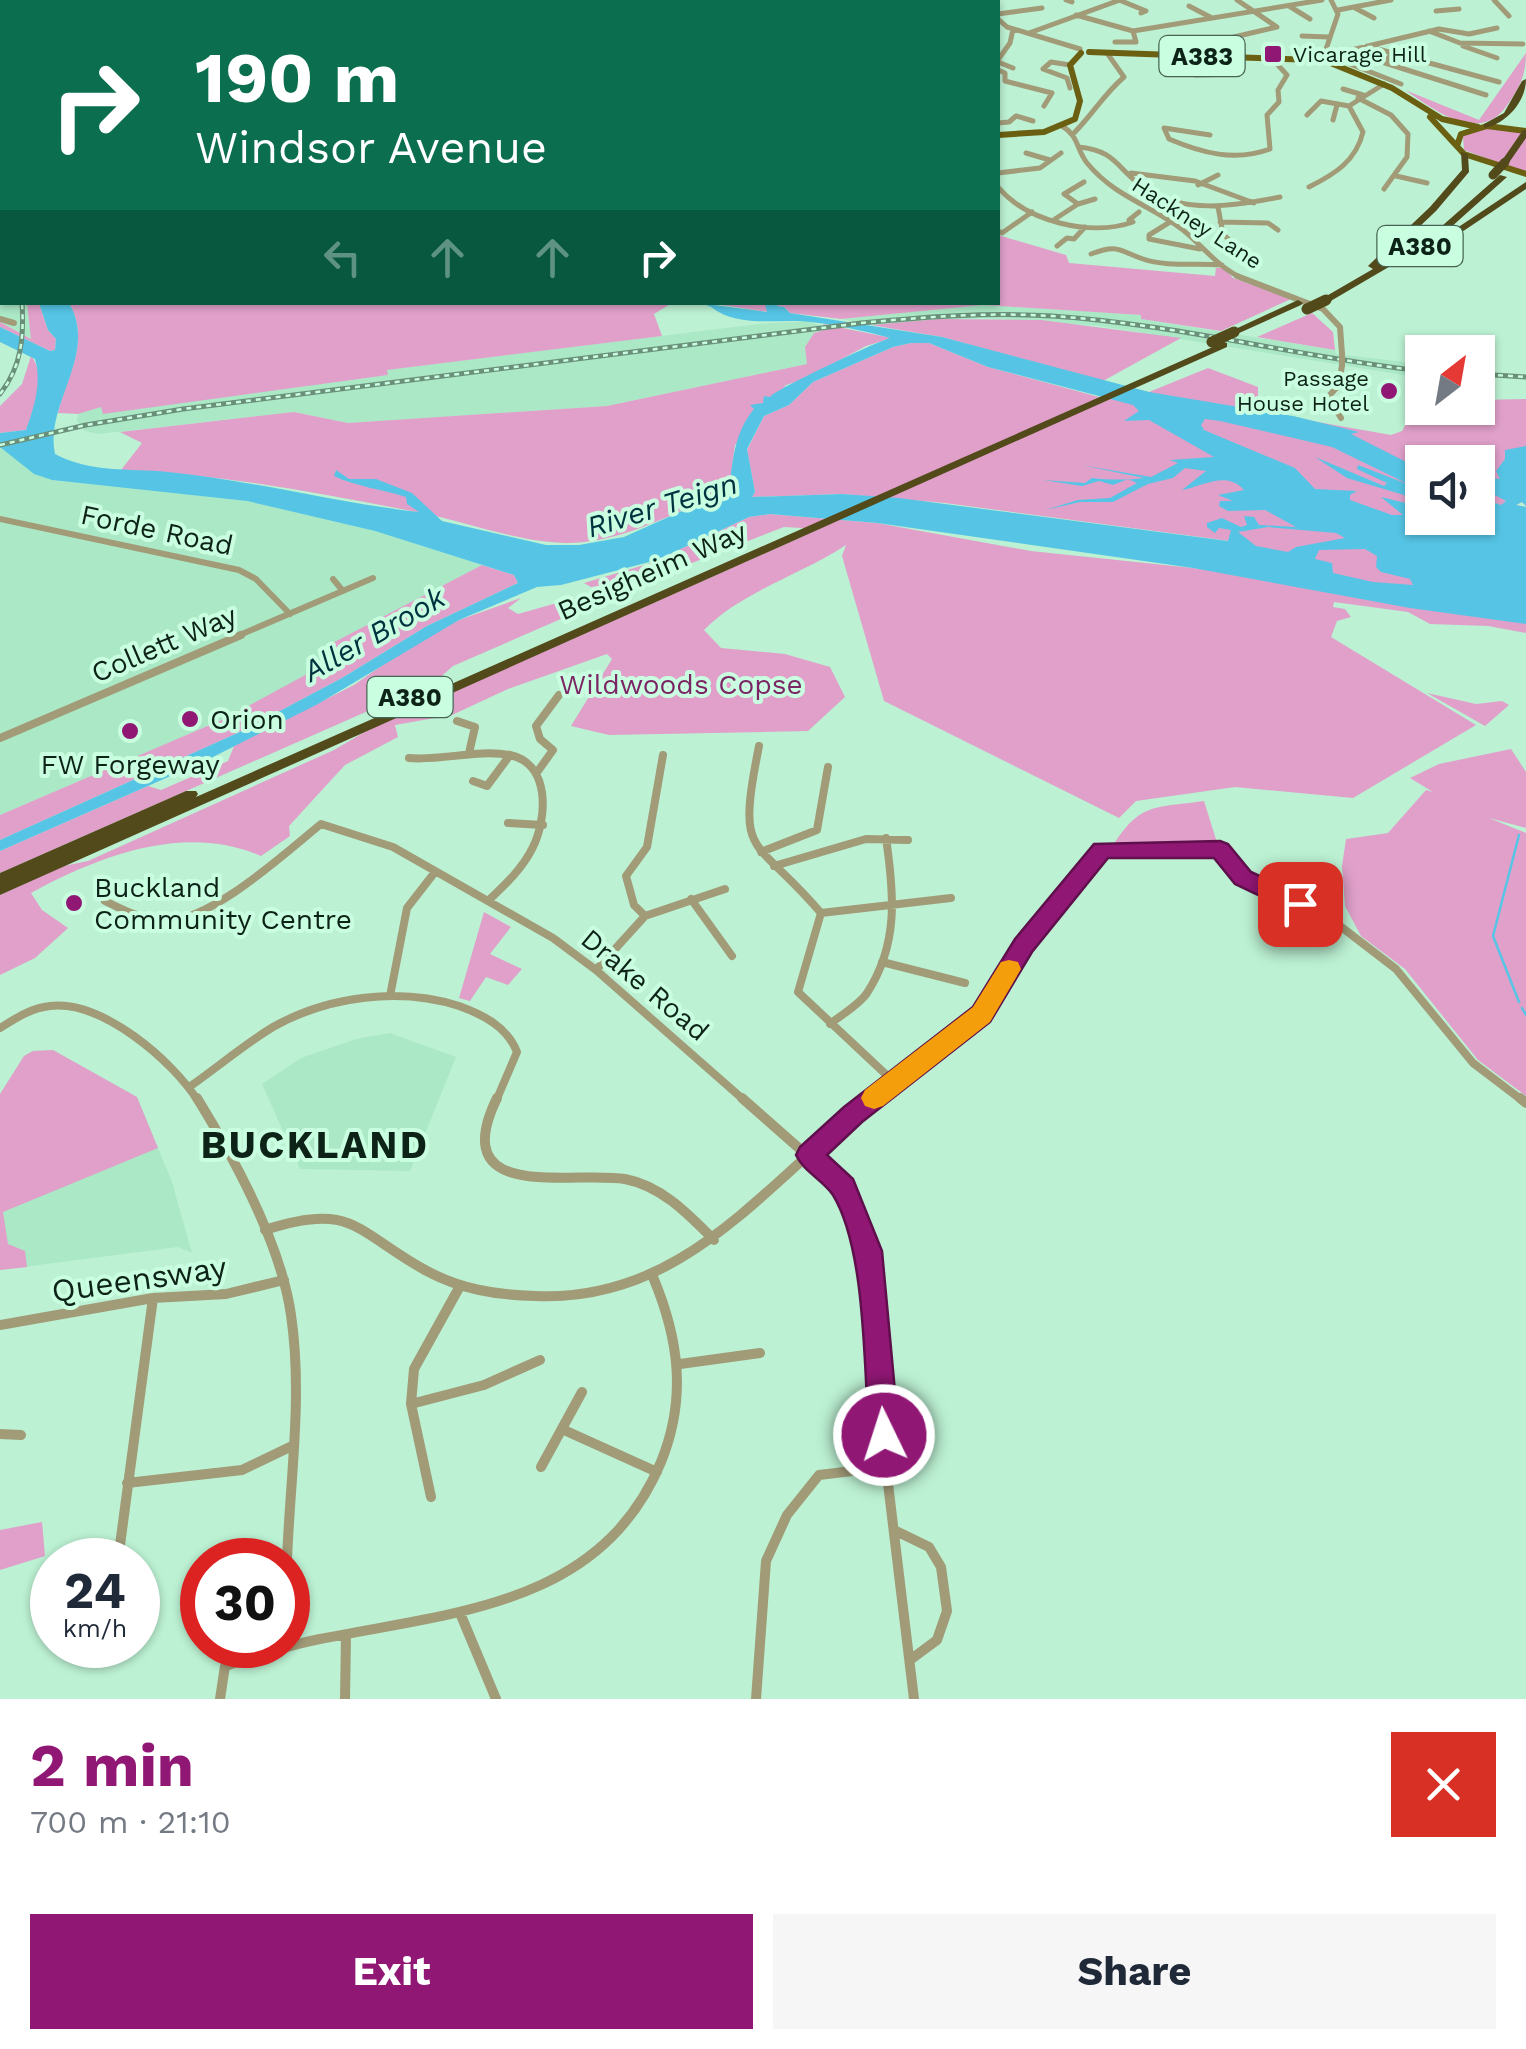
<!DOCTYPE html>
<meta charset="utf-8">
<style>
:root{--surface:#fff;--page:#f6f6f7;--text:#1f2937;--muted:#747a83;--accent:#911775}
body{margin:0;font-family:"Work Sans",sans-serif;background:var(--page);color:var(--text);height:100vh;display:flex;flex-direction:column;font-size:38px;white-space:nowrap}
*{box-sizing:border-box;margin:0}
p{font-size:32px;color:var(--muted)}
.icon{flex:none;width:55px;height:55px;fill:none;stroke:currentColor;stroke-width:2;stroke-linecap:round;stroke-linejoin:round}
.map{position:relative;height:1699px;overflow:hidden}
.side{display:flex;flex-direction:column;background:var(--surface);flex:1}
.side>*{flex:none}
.top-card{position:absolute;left:0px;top:0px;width:1000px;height:305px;box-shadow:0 2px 8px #0004;background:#0b6e4f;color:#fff;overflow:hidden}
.needle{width:65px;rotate:31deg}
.tools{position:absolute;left:1405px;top:335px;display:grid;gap:20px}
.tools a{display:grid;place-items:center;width:90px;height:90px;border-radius:0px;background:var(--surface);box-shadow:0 2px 8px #0004;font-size:50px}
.speed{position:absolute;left:30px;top:1538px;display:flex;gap:20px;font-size:50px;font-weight:700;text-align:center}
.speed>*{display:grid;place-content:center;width:130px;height:130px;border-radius:50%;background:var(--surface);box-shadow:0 2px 8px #0004;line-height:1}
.speed small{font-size:25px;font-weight:400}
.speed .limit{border:15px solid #d22;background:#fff;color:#111}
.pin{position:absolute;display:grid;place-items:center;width:85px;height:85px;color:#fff;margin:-42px;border-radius:20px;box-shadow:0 5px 15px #0006}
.me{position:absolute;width:110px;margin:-55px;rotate:356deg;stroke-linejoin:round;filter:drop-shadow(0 0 8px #0008)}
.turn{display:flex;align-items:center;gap:35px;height:210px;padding:0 30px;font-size:45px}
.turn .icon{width:130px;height:130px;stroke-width:2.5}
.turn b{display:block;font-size:70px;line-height:85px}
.lanes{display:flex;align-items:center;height:95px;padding:0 30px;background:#0003;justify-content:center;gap:50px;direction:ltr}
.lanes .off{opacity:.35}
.round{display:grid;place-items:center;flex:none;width:105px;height:105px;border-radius:0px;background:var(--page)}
.overview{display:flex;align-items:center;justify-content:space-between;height:170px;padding:0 30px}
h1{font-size:60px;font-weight:700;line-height:75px;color:var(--accent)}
.button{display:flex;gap:20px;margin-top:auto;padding:20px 30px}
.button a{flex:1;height:115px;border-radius:0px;background:var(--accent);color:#fff;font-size:40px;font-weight:700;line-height:115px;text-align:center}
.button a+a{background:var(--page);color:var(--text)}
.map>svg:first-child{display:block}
.built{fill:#abe8c6}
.green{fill:#e0a0ca;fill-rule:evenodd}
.water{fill:#56c5e5;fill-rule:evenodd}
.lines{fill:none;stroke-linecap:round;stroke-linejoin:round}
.stream{stroke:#56c5e5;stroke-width:2.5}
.street-far3{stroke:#a19b78;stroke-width:5}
.street-far2{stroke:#a19b78;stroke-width:6}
.street-far1{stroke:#a19b78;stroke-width:8}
.street{stroke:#a19b78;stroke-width:10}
.secondary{stroke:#817842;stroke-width:6}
.primary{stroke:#6b5f11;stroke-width:6}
.highway{fill:#524a1b;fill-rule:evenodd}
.rail-casing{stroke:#6a907a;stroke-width:5}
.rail{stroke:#c9ffe0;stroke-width:2.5;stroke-dasharray:5;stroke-linecap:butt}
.street-bridge{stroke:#a19b78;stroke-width:6}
.highway-bridge-far1{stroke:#524a1b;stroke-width:9}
.highway-bridge{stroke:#524a1b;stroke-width:11}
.route{fill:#911775;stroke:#5e0f4c;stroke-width:2.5}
.slow{fill:#f59e0b}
.poi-dot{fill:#911775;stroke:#c9ffe0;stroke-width:4}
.labels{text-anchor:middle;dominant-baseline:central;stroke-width:8;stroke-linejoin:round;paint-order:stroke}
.far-poi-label{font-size:22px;fill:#0e2318;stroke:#c9ffe0;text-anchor:start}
.far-street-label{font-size:22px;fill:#0e2318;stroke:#c9ffe0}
.shield{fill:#c9ffe0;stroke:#466554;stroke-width:2.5}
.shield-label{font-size:25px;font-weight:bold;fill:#0e2318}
.street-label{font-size:28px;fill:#0e2318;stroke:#c9ffe0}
.park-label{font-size:28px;fill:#7b2565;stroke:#c9ffe0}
.poi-label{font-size:28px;fill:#0e2318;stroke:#c9ffe0;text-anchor:start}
.water-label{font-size:30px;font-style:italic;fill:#003340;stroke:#c9ffe0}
.near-street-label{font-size:32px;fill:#0e2318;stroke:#c9ffe0}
.district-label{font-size:38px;font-weight:bold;letter-spacing:2.5px;fill:#0e2318;stroke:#c9ffe0}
</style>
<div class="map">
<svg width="1526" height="1699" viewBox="0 0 1526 1699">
<rect width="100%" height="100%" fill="#bcf1d3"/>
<path class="built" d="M0 230 2 302 27 303 32 339 0 322Z
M983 305 1142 315V319L1335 350 1336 354 1422 364V378L1100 326 984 318 871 325 841 319Z
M809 321 828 329 814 333 805 347 807 364 607 406 348 423 294 412 98 434 85 431 77 421 78 414 96 407H101L104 413 387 375 385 370 759 324Z
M0 447 34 474 52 480 247 501 375 531 482 565 324 648 334 660 226 718 0 815Z
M390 1033 456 1057 410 1171 300 1169 262 1084 301 1058 356 1039Z
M53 1050 137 1097 172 1182 192 1253 178 1247 0 1270V1094L24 1056 33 1051Z"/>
<path class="green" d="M1526 53C1526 74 1520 87 1508 104 1480 146 1435 110 1405 90L1479 120Z
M1486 128 1526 132V173L1464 150 1463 136Z
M998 235 1066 255 1069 263 1215 276 1216 268H1224L1233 278 1291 299 1221 331 1141 319V315L983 305 841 319 790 313 784 307 766 305 768 312 709 303 998 302Z
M27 303H39L48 330 56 339 55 350 50 351 0 327V322L31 339Z
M69 303H672L654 314 662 336 387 370 388 375 103 414 101 407 78 414 58 413C67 375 91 341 69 303Z
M1312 313 1333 332 1335 350 1257 337Z
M939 319 1041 320 1181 338 1103 381 942 337 871 325Z
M823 324 892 338 866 346 802 380 786 385 735 445 729 490C677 511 622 544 564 543 517 542 468 522 422 513 324 494 222 474 121 470L142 443 120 432 294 412 348 423 607 406 807 364 805 347 814 333 827 329Z
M911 343H929L988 367 1099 397 1122 386 1149 392 1208 368 1258 387V400L1284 403V416L1391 435 1402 431 1418 402H1422V408H1478V400L1526 399V506L1522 502 1516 505 1526 507V596L1333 580 1230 541 945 503 842 494 752 497 755 492 747 450 764 416 789 405 813 382 893 347ZM1422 462H1478V518H1422Z
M31 356C47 375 34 409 26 430L0 433V406L22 384Z
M770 514 877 523 1031 551 1193 568 1526 618V633L1488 626 1430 624 1408 612 1334 602 1333 607 1345 609 1351 617 1337 621 1331 637 1476 725 1353 798 1235 787 1136 801 1119 818 884 701 842 556 846 545C801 575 742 591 704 630L721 648 785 654 830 667 845 697 808 731 609 735 571 726 612 659 607 654 508 689 452 715 395 725 398 737 345 765 289 826 290 836 261 856C186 823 100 855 31 893L42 910 68 928 35 958 0 975V895L64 866 88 861 334 750 368 730 819 529 784 527 674 570 652 585H639L453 666 436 681 0 873V851L148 786 161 790 228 761 234 746 354 685 404 650 459 620 521 598 508 608 518 614 634 581 591 587 584 583 651 563 749 517Z
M482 565 514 575 518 583 427 626 342 678 242 731 0 840V815L226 718 333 660 323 648Z
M1427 693 1476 704 1502 701 1509 705 1485 726Z
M1511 749 1526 772V828L1489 818 1526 833V1096L1478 1060 1405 969 1361 936 1345 906 1342 866 1346 839 1388 833 1426 790 1433 792 1410 778 1439 764Z
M1204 801 1219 849 1112 847C1140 802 1155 808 1204 801Z
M484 912 511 927 490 954 522 969 508 985 486 977 470 1001 459 998Z
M53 1050 137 1097 158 1148 3 1212 8 1244 25 1251 27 1267 0 1270V1094L24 1056 33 1051Z
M42 1522 45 1556 0 1570V1530Z"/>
<path class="water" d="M39 303H69C99 354 44 404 55 454 90 473 129 468 168 472 252 480 335 503 419 512L407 504 406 497C382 489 357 487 334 476L336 470 349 479H376L412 493 442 521 546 545H579L624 537 729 490C733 460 734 433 754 409L750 405 763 403 764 396 770 397C776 389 874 343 890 338 866 331 837 325 811 322 779 318 739 329 711 307L714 305 767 312 765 304 784 307 790 313 942 337 1149 392 1293 416 1359 432 1351 434 1422 470V505L1404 495 1347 478 1315 457 1384 486 1387 483 1357 469 1358 465 1410 485 1332 447 1220 421 1205 419 1201 425 1204 430 1295 468 1315 489 1357 491 1350 495V500L1392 515H1403L1381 497 1422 507V518H1478V497L1501 505 1506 501 1478 486V476L1500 479 1496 471 1505 459V450L1526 446V506L1522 502 1516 505 1526 507V624L1410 608 1193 568 877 523 770 514 749 517 657 560 561 585 537 587 459 620 318 704 207 760 0 851V840L242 731 342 678 427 626 518 583 514 575 375 531 247 501 52 480 34 474 0 447V433L26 430C34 407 42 383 35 359L0 342V327L50 351 55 350 56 339 48 330ZM911 343H929L988 367 1133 405 1139 411 1124 421 1149 420 1214 457 1170 460 1178 463 1151 477 1081 465 1144 478C1126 480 1110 480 1092 478L1085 483 1043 480 1082 486 1099 481 1113 485 1128 479 1137 483 1110 498 1078 500 1045 510 1080 502H1113L1148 484 1173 478 1185 468 1206 471 1182 490C1203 486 1227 470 1244 490L1218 495 1233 501H1220L1219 506 1228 511 1265 510 1296 527 1259 525 1254 517 1244 516 1247 525 1241 527 1222 518 1207 523V527L1215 533 1219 528 1231 530 1228 541 899 498 842 494 752 497 755 492 747 449 764 416 789 405 813 382 893 347ZM1268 527 1336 533 1345 538 1296 547 1288 552 1256 546 1238 532ZM1365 549 1377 556 1376 567 1381 572 1410 579 1413 585 1373 582 1333 573 1332 563 1315 559 1319 550Z"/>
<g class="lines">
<path class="stream" d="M580 2 595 0
M741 2 750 0
M702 302 715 307
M763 302 776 306
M1519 835 1493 936 1519 1002
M1522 1008 1526 1015"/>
<path class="street-far3" d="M943 0 955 2
M1066 0 1072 2
M1119 0 1146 11 1141 13
M1494 0 1509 16
M871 2 878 0
M979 2 984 0
M1189 6 1212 18
M1289 6 1310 19
M1355 8 1374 18
M1338 10 1391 0
M1436 11 1459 9
M998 14 1042 8
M1076 15 1133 31 1322 0
M998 19 1007 27 1080 49
M1429 31 1460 43 1523 44
M1029 33 1120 0
M1302 36 1328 37
M1234 37 1277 27 1237 0
M1115 42H1136L1133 31
M1367 46 1499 82
M1463 46 1497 58
M1327 52H1343L1439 29 1469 34 1497 28
M1391 54 1385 63 1486 95
M1323 58 1338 14 1331 0
M998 60 1010 43 1013 29
M998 62 1013 68
M1350 64 1401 84
M1070 65 1051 62 1043 69 1067 78 1070 88
M998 70 1005 73V81L1052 93 1044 106
M1195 75 1238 74 1230 56
M1343 89 1363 95
M1358 98 1391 115 1408 134 1407 157 1384 189
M1349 106 1384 84
M1307 115 1321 101 1349 106
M1333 120 1337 105
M998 123 1009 122 1016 116 1033 121
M1062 126C1079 136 1076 149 1087 163 1116 198 1151 205 1183 230 1203 246 1218 268 1244 279
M1074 133C1093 114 1104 94 1124 77L1107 53
M1210 135 1164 128 1169 139C1202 153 1235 162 1270 149L1267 115 1279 102 1278 90 1287 75 1277 64 1281 57
M1079 147C1117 151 1116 168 1143 187 1183 215 1235 206 1280 197
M1026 153 1050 160
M998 173 1040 168 1061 153
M1131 173 1195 181 1254 203
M1396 176 1427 183
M1084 182 1064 194 1078 204 1095 199
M1198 185 1218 175
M998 187C1027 222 1091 237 1133 222L1129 220 1139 212
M1309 187C1335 174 1356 161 1363 132L1349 106
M1218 207 1223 234 1238 248
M1055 219 1078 204
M1170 222 1149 235V239L1200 249
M1220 222 1268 223 1278 230
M998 231 1002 233 1032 212
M1057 246 1067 238 1074 239 1085 227
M1091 254C1118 244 1118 250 1143 259 1165 267 1198 263 1222 265"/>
<path class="street-far2" d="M1237 276 1323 309 1340 327 1342 354
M0 319 14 323
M1341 418 1328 397 1339 385 1342 365
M0 519 239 570 256 579 290 614
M333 579 343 591
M235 637 373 578"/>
<path class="street-far1" d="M457 721 475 727 469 753
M0 738 241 635
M759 746C736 862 753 833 821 913L798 992 894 1082
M409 758C442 761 477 749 510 755 551 764 547 818 533 847 523 868 505 885 488 901
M538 771 553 750 540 739 536 726 559 695
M473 781 487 786 510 755
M508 823 543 825
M761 852 817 830 828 767
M774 866 866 839 908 840
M691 899 732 956
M105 901C123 910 143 920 164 921 211 922 285 853 321 824L393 847 553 938 596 970 745 1101
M821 913 951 898
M645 916 725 889
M882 962 965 983
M596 970 645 916 634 905 626 876 647 847 663 755
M390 996 407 908 435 872
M830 1024C841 1015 859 1005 867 993 899 944 894 893 886 838
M0 1028C16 1018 31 1008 50 1006 102 1000 172 1060 198 1101
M192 1085C219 1066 245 1044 273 1027 328 996 400 987 459 1006 484 1015 507 1027 517 1052L496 1101
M871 1101 953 1041 981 1015 1025 944 1102 850 1219 849 1243 878 1323 913 1396 969 1473 1063 1523 1101"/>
<path class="street" d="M197 1098C234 1158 281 1245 291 1315 303 1396 290 1479 287 1560
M497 1098C445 1205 574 1170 625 1179 662 1186 689 1215 714 1240
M742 1098 843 1187 868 1251 886 1467 914 1699
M1520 1098 1526 1103
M265 1230C353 1201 356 1232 425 1270 460 1289 495 1295 535 1296 686 1303 766 1181 875 1098
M0 1325 153 1298 226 1294 284 1280
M680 1364 760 1353
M411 1404 484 1385 540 1360
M564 1430 657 1472
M0 1434 21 1435
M541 1467 582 1392
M127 1483 242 1470 292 1446
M431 1497 411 1404 414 1369 460 1286
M896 1531 929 1547 941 1567 947 1611 937 1640 910 1660
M118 1560 153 1298
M460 1613 496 1699
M220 1699 225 1666C257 1656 288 1645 320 1639 454 1612 601 1606 661 1462 687 1398 679 1339 653 1277
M345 1699 346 1635
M756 1699 766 1561 787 1515 819 1475 886 1467"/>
<path class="secondary" d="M729 2 738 0"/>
<path class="primary" d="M1089 52 1315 60
M1328 62 1392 88 1442 119 1478 127
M1430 117 1464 154 1526 174
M998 135 1044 132 1075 119 1080 101 1070 65 1081 53
M1457 146 1461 134 1487 126 1526 131"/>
<path class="highway" d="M1526 79C1526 102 1506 124 1484 128V124L1504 113 1522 81Z
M1523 130H1526V138L1508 164H1502L1501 162Z
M1461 152 1468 154 1469 172 1436 211 1380 264 1434 233 1500 175 1507 177 1440 237 1329 302H1323V298L1373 269 1368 266 1370 264 1430 207 1462 170Z
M1526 182V189L1438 248 1430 246Z
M1298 300 1303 303 1301 305 1237 334 1229 332Z
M1224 342 1227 343V347L0 895V873L186 791H196L198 794 196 797Z"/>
<defs>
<path id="rail" d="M0 239 2 246
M1478 374 1526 377
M0 394C22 366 24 337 22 302
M0 445 86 425 183 409 861 323C924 317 988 312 1052 316 1176 324 1298 357 1422 371"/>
</defs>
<use href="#rail" class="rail-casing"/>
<use href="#rail" class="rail"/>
<path class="street-bridge" d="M1342 354V365"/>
<path class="highway-bridge-far1" d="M1493 175 1505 162"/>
<path class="highway-bridge" d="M1307 309 1326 300
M1212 342 1234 332"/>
</g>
<path class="route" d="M1220 841 1228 844 1251 872 1308 898 1312 904 1308 911H1292L1235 884 1214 858H1108L1032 952 990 1022 862 1122 827 1155 853 1179 882 1251 899 1435 895 1446 884 1450 874 1446 869 1435C864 1370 866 1249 833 1195 823 1180 804 1172 796 1155L800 1147 844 1107 973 1007 1015 939 1094 844Z"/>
<path class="slow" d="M1009 960 1018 962 1021 969 990 1022 883 1106 874 1109 865 1106 861 1098 865 1090 973 1007 1001 962Z"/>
<g class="poi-dot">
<rect x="1263" y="44" width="20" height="20" rx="5"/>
<circle cx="1389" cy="391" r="10"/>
<circle cx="190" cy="719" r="10"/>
<circle cx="130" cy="731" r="10"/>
<circle cx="74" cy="903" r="10"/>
</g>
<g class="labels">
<g class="far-poi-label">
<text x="1293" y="54">Vicarage Hill</text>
<text x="1369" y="378" text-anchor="end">Passage<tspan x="1369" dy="25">House Hotel</tspan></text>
</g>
<g class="far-street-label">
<text transform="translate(1197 223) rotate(33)">Hackney Lane</text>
</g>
<g class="shield">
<rect x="1159.5" y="36" width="85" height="40" rx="8"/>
<rect x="1377.5" y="226" width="85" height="40" rx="8"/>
<rect x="367.5" y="677" width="85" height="40" rx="8"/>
</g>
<g class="shield-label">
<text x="1202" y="56">A383</text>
<text x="1420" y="246">A380</text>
<text x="410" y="697">A380</text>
</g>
<g class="street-label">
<text transform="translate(157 530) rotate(12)">Forde Road</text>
<text transform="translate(652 571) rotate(-24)">Besigheim Way</text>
<text transform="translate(164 644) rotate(-23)">Collett Way</text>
<text transform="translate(645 985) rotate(40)">Drake Road</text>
</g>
<g class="park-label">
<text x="681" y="684">Wildwoods Copse</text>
</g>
<g class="poi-label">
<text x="210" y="719">Orion</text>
<text x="130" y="764" text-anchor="middle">FW Forgeway</text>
<text x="94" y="887">Buckland<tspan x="94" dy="32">Community Centre</tspan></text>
</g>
<g class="water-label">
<text transform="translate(662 505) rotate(-17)">River Teign</text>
<text transform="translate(374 634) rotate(-30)">Aller Brook</text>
</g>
<g class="near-street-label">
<text transform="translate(139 1279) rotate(-8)">Queensway</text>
</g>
<g class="district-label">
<text x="315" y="1145">BUCKLAND</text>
</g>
</g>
</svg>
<div class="tools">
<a><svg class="needle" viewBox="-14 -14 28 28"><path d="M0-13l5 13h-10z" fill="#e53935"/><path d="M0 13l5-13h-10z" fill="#747a83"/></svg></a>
<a><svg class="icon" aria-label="sound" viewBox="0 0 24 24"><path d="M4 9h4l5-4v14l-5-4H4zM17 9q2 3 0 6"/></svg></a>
</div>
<div class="speed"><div>24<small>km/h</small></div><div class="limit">30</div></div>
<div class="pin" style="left:1300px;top:904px;background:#d93025"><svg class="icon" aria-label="arrive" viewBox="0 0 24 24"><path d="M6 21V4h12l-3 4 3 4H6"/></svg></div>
<svg class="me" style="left:884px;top:1435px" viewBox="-20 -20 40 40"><circle r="17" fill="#911775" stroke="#fff" stroke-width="3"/><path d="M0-11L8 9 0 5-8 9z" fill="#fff"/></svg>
<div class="top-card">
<div class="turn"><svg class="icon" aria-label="right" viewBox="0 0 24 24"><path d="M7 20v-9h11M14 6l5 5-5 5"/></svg><div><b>190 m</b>Windsor Avenue</div></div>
<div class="lanes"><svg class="icon off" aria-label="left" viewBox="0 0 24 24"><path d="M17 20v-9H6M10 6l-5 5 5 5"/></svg><svg class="icon off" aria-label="ahead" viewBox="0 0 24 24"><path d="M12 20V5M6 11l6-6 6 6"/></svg><svg class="icon off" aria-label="ahead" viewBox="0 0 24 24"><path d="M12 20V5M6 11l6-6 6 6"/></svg><svg class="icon" aria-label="right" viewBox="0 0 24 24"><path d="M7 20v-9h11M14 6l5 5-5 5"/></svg></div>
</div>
</div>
<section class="side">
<div class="overview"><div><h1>2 min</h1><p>700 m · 21:10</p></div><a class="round" style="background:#d93025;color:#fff"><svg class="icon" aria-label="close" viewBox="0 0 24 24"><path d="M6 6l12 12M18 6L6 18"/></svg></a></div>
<div class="button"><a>Exit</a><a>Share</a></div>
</section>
